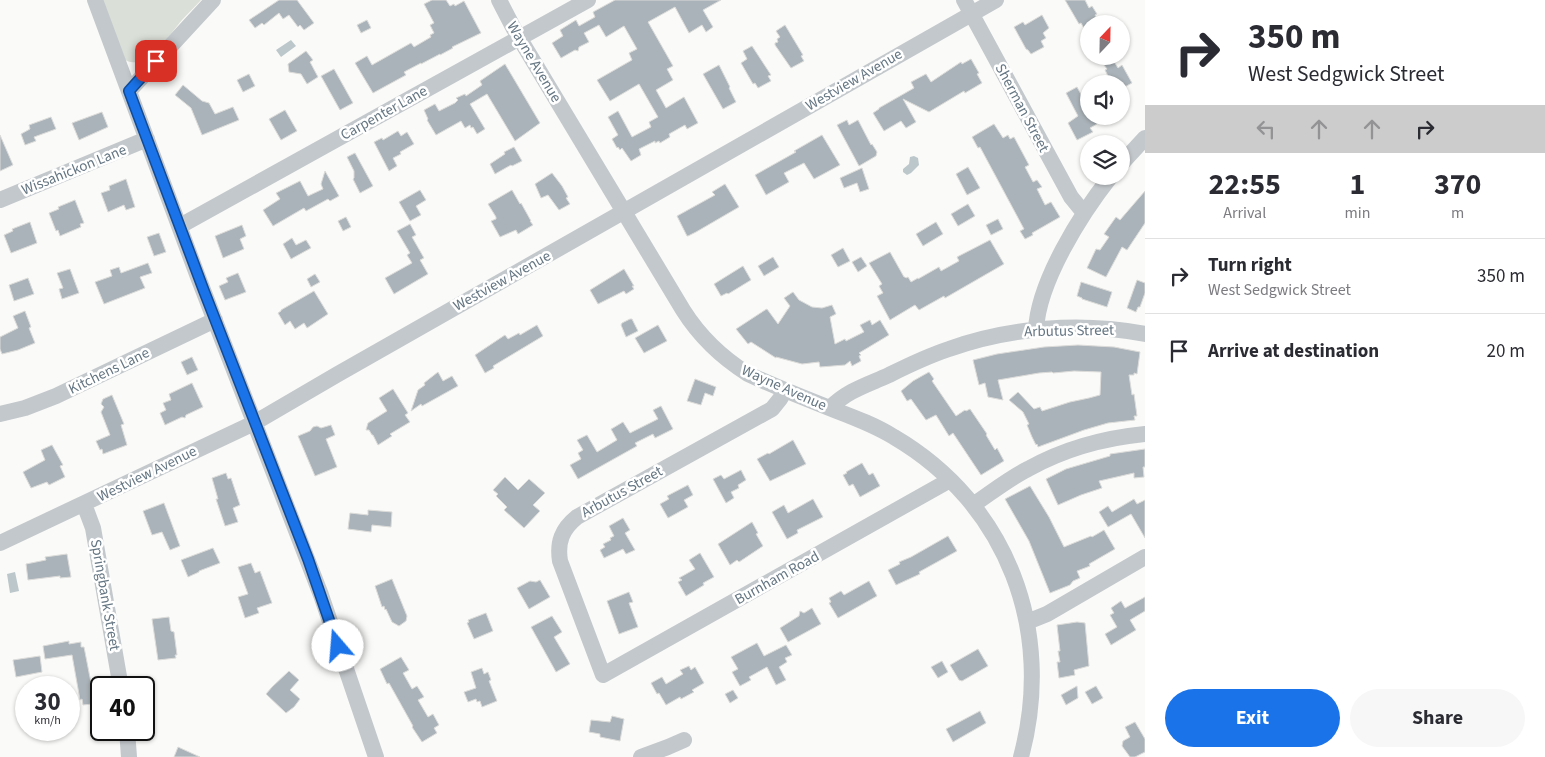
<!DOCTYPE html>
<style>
:root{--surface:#fff;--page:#f7f7f7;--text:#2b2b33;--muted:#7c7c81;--line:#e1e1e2;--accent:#1a73e8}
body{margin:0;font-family:"Source Sans 3",sans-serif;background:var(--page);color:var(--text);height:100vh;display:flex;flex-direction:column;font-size:19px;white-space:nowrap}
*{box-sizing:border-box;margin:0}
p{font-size:16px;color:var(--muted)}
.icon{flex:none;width:28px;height:28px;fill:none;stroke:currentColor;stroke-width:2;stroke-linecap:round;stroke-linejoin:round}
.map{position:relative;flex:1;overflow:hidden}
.side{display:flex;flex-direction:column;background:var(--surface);width:400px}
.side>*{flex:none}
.guide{background:#fff;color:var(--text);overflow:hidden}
.needle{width:32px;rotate:22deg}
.buttons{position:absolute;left:1080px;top:15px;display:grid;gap:10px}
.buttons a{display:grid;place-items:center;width:50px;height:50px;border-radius:50%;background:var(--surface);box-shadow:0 1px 4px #0004;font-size:25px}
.speed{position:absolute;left:15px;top:676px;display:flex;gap:10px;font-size:25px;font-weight:700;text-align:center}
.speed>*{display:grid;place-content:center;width:65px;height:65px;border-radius:50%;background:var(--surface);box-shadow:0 1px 4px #0004;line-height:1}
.speed small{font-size:12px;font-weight:400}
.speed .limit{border:2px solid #111;border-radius:8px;background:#fff;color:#111}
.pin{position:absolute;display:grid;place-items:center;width:42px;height:42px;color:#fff;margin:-21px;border-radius:10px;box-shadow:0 2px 8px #0006}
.me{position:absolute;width:55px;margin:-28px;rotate:342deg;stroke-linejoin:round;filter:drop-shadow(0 0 4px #0008)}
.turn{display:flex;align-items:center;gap:18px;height:105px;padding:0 20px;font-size:22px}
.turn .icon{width:65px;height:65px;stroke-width:2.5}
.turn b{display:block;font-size:35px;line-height:42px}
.lanes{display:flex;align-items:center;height:48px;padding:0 20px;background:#0003;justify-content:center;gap:25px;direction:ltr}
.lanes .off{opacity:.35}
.eta{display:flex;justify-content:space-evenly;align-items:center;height:85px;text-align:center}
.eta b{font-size:30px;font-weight:700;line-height:35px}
.action{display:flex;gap:10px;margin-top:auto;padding:10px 20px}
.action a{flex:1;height:58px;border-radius:30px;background:var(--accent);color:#fff;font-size:20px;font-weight:700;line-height:58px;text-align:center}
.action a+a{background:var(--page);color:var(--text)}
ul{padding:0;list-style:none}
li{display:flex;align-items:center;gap:15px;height:75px;padding:0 20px;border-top:1px solid var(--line)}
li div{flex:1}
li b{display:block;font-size:19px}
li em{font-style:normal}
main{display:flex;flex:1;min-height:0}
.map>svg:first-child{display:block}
.green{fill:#dadfd7}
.water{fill:#bbc7cb}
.building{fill:#aab3b9;stroke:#dcdcda}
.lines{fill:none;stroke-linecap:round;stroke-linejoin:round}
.minor{stroke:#c3c8cc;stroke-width:16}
.route-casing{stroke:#114b97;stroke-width:12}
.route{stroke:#1a73e8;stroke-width:9}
.labels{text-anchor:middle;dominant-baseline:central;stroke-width:5;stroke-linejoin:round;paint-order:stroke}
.street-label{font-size:15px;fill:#657683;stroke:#fff}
</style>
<main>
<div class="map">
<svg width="1145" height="757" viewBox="0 0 1145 757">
<rect width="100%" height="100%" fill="#fafaf8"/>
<path class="green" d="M102 0H201C195 7 188 13 182 20 171 33 143 74 124 59Z"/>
<path class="water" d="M291 40 296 46 281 57 276 50Z
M914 156 918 158 919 165 911 173 907 175 903 172V169L909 164 910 157Z
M15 572 19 591 10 593 7 574Z"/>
<path class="building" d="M279 0H297L314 23 304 30 300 25 298 27 289 15 283 19 279 13 264 25 262 23 255 28 249 20Z
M432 0H446L450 6 454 4 455 6 464 1 481 33 452 47 453 48 440 55V54L421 64V63L404 72 406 75 373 93 355 63 367 56 372 65 411 43 414 47 431 37 430 35 434 33 430 25 434 23 424 4Z
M615 0H721L703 10 713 27 706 32 702 25 689 33 675 7 648 22 673 66 667 69 673 80 656 90 666 108 684 97 698 123 687 129 685 125 669 134 670 137 660 143 659 141 655 143V141L639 149 641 155 631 161 622 148 620 150 618 147 617 148 612 139 618 135 608 117 618 111 632 137 651 127 649 122 658 117 639 84 610 101 597 80 632 60 629 53 637 49 624 26 606 37 599 25 584 33 589 42 579 47 578 51 575 50 561 58 552 43 563 36 560 30 576 20 579 26 595 17 593 12Z
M1065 0H1085L1089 8 1092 6 1097 14 1095 15 1096 17 1093 19 1095 23 1089 24V27L1085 30 1081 23 1079 24Z
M1042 15 1049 28 1043 33 1046 38 1041 41 1044 47 1031 54 1028 50 1026 49 1014 27 1023 22 1025 25Z
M367 20 371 28 361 33 357 25Z
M785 25 803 55 801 56 804 61 791 68 775 45V43L778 42 777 39 780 37 776 31Z
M752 46 771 75 768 76 771 81 758 88 755 83 753 84 741 63 747 59 743 51Z
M306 51 313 60 310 62 318 77 307 84 301 74 289 72 288 64Z
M971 59 979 73 977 74 982 83 965 93 964 91 929 112 903 99 916 122 906 128 901 121 884 131 873 113 879 109V108L914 88 911 82 926 74 931 82 961 62 962 64Z
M1113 60 1118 68 1122 65 1132 83 1121 89V84H1112L1105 70 1107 69 1104 65Z
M505 64 540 123 515 141 487 94 470 104 485 129 477 134 473 127 471 128 470 125 465 128 461 121 436 135 427 120 428 119 424 110 435 104 439 111 455 103 458 100 456 98 465 94 466 96 482 85 480 81Z
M719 65 730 87 729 88 736 102 723 109 703 74Z
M334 69 353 103 340 110 321 76Z
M249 74 255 86 243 92 237 80Z
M183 85 202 101 209 103 215 114 233 107 239 120 202 135 191 108 175 95Z
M1077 87 1083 98 1089 95V116H1093L1097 124 1090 128 1093 132 1077 140 1068 123 1078 116 1066 93Z
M285 110 297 131 281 140 269 119Z
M102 112 108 127 79 140 72 123Z
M51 117 56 129 34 137 36 141 25 145 21 134 30 129 29 125Z
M847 120 849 125 858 120 871 145 872 144 877 152 876 156 859 166 837 125Z
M994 124 1003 138 1008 135 1010 139 1014 137 1029 165 1025 167 1033 182 1037 180 1042 187 1037 189 1045 205 1051 202 1060 217 1032 233 1033 235 1025 239 1020 231 1024 229 980 147 978 148 972 137Z
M398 131 401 136 407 132 414 144 400 152 401 154 393 158 397 166 389 171 374 142 382 138 383 140Z
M0 135 13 165 0 171Z
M822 135 840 165 814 179 804 163 784 173 789 182 766 195 755 175 796 152 794 151Z
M514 147 522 161 512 166 511 165 495 174 490 164 505 154 504 152Z
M355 153 373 186 360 193 353 179 354 178V171L347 157Z
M968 167 980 188 967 195 956 174Z
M862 168 869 189 860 192 857 183 844 188 840 178Z
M325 171 339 196 330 201 328 199 306 211 304 208 273 226 263 210 280 199 276 193 300 181 308 196 323 189 321 184Z
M552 173 562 186 568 197 566 198 570 204 559 210 548 195 541 198 535 184Z
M126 179 135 207 126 210 124 205 108 212 101 193 110 190 109 186Z
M725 184 739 207 696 232 688 236H687L677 216 715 195 712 192Z
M420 190 426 200 416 206 421 215 410 221 399 202Z
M512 190 520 204 521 203 531 221H530L533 225 518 234 516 230 500 237 491 221 496 219V217L488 204Z
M1145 191V223L1127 250 1122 247 1106 277 1087 268 1096 249 1100 250 1109 237 1104 234 1116 217 1120 220Z
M75 200 84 223 80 224 81 227 60 236 58 230 56 231 49 213 59 209 58 207Z
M968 204 975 216 958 226 951 214Z
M346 217 351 227 343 231 338 221Z
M998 219 1003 229 991 235 986 225Z
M30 222 37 243 11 253 4 235 13 231 12 229Z
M936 222 943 234 923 246 916 234Z
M410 224 416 235 412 237 424 258 420 260 428 274 394 294 385 278 412 263 407 255 410 253 397 231Z
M242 225 246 236 240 239 244 249 223 258 215 236Z
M159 233 166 252 154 256 147 237Z
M292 238 296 245 306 240 311 248 291 259 283 244Z
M990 240 1004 264 945 298 944 296 919 310 915 305 890 320 877 296 883 293 879 286 882 284 869 263 890 252 904 277H905L906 278 908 277 911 282 918 278V279L939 267 941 271 959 261 957 257Z
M843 248 850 261 838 267 831 255Z
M773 257 779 267 764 276 758 266Z
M861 257 867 266 858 272 852 262Z
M148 263 152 273 140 277 145 288 104 304 95 282 112 276 110 270 119 267 121 273Z
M743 266 751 280 728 294 727 293 721 296 714 284Z
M70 269 79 293 62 299 59 289 63 288 57 273Z
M624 269 634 286H632L634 289 626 294 624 291 598 304 590 290Z
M238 273 246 292 225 300 219 286 228 282 226 278Z
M315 274 320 282 311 287 307 279Z
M28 278 34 294 14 301 9 285Z
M1137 280 1145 283V293L1140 307H1138L1136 312 1127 308Z
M1081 282 1112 292 1107 307 1082 299V298L1077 296Z
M314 291 328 314 307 328 304 323 295 329 290 321 285 325 278 313 281 311V310Z
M793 292 799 300 812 307 822 308 832 305 836 314 830 317 835 344 845 339 846 341 864 332 860 325 870 320 872 325 880 320 889 335 859 353 861 355 859 356 861 361 852 366 850 361 845 365 820 367 819 362 802 364 776 357V358L751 342 748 344 736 329 765 310 767 309 778 324 790 306 784 298Z
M25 311 31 327 29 328 35 343 18 350 2 354 0 349V337L18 328 13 316Z
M630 319H632L638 331 626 337 621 325 622 323Z
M537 325 543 336 493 366 494 368 485 373 475 355 505 335 508 339 519 333 520 335Z
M658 325 667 341 644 353 635 338Z
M1078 345 1114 347 1140 352 1137 374 1134 373V375H1129L1132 395 1134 394 1137 416H1134L1135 420 1108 423 1084 430 1038 447 1037 444 1036 445 1032 437 1027 425 1029 424 1023 412 1009 400 1018 392 1034 409 1040 407 1042 411 1070 402 1089 398 1100 395 1101 372 1074 371 1053 373 1052 372 1039 373 998 380 1003 400 988 397 985 383 979 385 973 360 997 354 1044 347Z
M192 357 198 370 187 375 181 362Z
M438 372 443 381 452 376 458 386 422 406 421 404 411 411 418 390 425 385 424 383Z
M929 372 934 379 932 381 956 416 965 410 966 411 970 409 987 434 986 435 995 450 997 448 1004 461 981 475 953 433 949 436 936 415 926 420 911 399 907 401 901 391 913 381Z
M695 379 716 387 713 396 705 393 701 405 687 401Z
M192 383 203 407 186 415 185 418 182 417 165 425 160 413 166 410 163 403 171 400 169 394Z
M393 389 408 413 405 415 410 422 390 434 392 436 378 445 373 435H372L369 430H366L368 423 387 411 379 398Z
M112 395 124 424 121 425 127 445 103 454 102 449 100 450 96 441 110 435 101 412 104 407 101 404 103 399Z
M661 406 673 429 655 438 653 434 635 443 637 446 578 479 570 465 581 459 578 453 583 450 577 440 587 435 597 452 617 440 611 429 613 428 623 422 630 433 658 419 653 410Z
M331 425 335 435 326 439 337 467 315 476 298 436 310 431 313 427 317 426 321 428Z
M793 440 806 464 770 481 757 459 768 453 769 454Z
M52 445 63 465 60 466 65 477 49 485 47 482 31 488 23 472 45 460 41 450Z
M1145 449V467H1143L1144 477 1134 478V473L1099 481 1102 488 1081 495 1058 505 1046 479 1066 469 1110 456V454Z
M862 463 869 475 873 473 880 486 860 497 853 484 849 486 843 475 847 473 846 472Z
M741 470 746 480 738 485 739 488 731 492 734 498 726 503 713 479 721 475 724 479Z
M226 473 228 479 231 478 240 505 233 508 238 522 225 526 216 499H218L212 478Z
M505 477 518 490 529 479 545 493 533 505 540 511 524 528 504 510 507 507 496 496 498 494 493 490Z
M688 485 693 495 684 500 688 507 668 518 660 504 669 499 667 496Z
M1030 486 1049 517 1064 547 1091 536 1092 537 1104 530 1115 549 1089 564 1090 566 1077 571 1080 578 1073 581 1070 585 1050 593 1029 541 1005 499Z
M813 499 823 517 797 530 798 533 787 539 772 512 784 505 788 513Z
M1134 499 1137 504 1145 500V538L1131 514 1108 527 1099 512 1108 506 1112 512Z
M164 503 180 546 170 550 162 532 152 535 143 511Z
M368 510 392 512 391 527 372 525 371 532 348 529 350 513 368 515Z
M623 518 630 530 625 533 635 550 626 554 623 549 604 558 600 550 605 547 603 544 611 540 610 538 614 536 609 526Z
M752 522 758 533 756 534 763 546 739 562 737 560 730 565 718 544Z
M948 536 957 551 919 572 920 574 896 585 888 570 900 564 899 562 911 557Z
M213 548 220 563 199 571V572L188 577 181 560Z
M700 553 714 577 703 583 704 585 686 596 678 582 682 580 679 578 695 569 689 560Z
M67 554 71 577 60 578V576L28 580 26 564 46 560 45 557Z
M251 563 255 573 260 571 272 603 257 608 259 613 245 618 238 597 248 594 238 567Z
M392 579 407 616 406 621 399 626 392 622 386 609 385 610 384 606 382 607 375 586Z
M540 580 550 597 529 609 517 588 530 581 536 582Z
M869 581 877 596 838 618 829 603 831 602 829 598 841 591 844 595Z
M629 592 633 602 629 603 638 627 619 634 607 601Z
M1145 597V611L1130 620 1136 630 1111 645 1105 634 1117 627 1110 615 1114 613 1111 608 1121 601 1125 608Z
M812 608 821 624 788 642 780 628 799 616 800 611 804 613Z
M486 613 493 631 474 639 467 623 469 622 468 620Z
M552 616 562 632 554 637 570 664 556 672 531 627Z
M169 617 171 631 174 632 177 655H175L176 658 158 660 152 619Z
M1077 622 1085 623 1089 666 1074 670 1075 675 1059 678 1057 662H1060L1058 651H1060L1057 625Z
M69 641V644L81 642V647H84L94 698H91L92 704 83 705 82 699 80 700 72 655 45 659 43 646Z
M757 643 764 656 786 645 792 655 785 658 787 662 779 667 786 680 776 685 767 667 749 677 751 680 740 686 732 672 738 669 731 657Z
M978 649 988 666 962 681 959 680 950 665Z
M40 656 42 672 16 677 13 660Z
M401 657 409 670 403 673 412 689 417 686 424 697 418 700 428 717 433 714 439 725 434 728 437 733 422 742 412 727 413 726 389 683 387 684 380 669Z
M942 661 948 672 938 678 931 667Z
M689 666 691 670 695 667 704 683 692 690 694 692 681 699 680 697 666 705 659 693 657 694 651 683 662 677 666 684 683 674 680 670Z
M482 668 484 674 488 672 491 680 489 681 497 701 482 707 480 701 477 702 476 699 468 702 464 692 476 688 471 672Z
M289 671 299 680 290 690 300 699 294 707 286 713 266 694 272 687Z
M1077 686 1078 698 1066 705 1061 695Z
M1096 686 1103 698 1092 704 1085 692Z
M733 690 738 698 730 703 725 694Z
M980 711 986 723 953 742 946 729Z
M612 716 624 719 620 741 600 737V734L589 732 591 720 610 722Z
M1135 722 1145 739V752L1135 757H1130L1122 746 1123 741 1130 737 1125 727Z
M178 747 200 757H174Z"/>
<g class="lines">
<path class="minor" d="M95 0 198 277 321 595 376 757
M499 0 514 29 683 310C700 337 721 357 748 374 776 387 804 398 832 409 853 417 875 425 894 437 1008 504 1055 631 1021 757
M964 0 1071 197 1084 213
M129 91 213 0
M1121 164 1145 138
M0 200 147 139
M180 226 588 0
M1036 330C1038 282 1081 214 1111 176
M785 390 780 399 772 409 577 517C562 529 557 542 560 561L603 675 950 480
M830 408C848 390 867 385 889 375 909 365 928 356 949 349 1010 327 1081 322 1145 334
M0 414 25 408 56 396 215 320
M84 504 93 528 121 688
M973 505C991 493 1008 479 1028 469 1064 449 1104 438 1145 434
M0 543 254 423 338 374 996 0
M1027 622 1047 614 1145 557
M127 730 129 757
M641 757 668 747 684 740"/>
</g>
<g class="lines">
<defs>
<path id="route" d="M156 61 129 91 204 291 308 559 338 646"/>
</defs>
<use href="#route" class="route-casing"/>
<use href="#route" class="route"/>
</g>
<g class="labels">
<g class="street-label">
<text transform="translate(534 62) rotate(59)">Wayne Avenue</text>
<text transform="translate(854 80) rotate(-30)">Westview Avenue</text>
<text transform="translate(1022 108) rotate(62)">Sherman Street</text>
<text transform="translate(384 113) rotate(-29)">Carpenter Lane</text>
<text transform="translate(74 170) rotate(-22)">Wissahickon Lane</text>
<text transform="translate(502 281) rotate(-29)">Westview Avenue</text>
<text transform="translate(1069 331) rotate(-1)">Arbutus Street</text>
<text transform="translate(109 371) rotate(-26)">Kitchens Lane</text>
<text transform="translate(784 388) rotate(24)">Wayne Avenue</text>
<text transform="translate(147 474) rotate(-26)">Westview Avenue</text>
<text transform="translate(622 492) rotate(-29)">Arbutus Street</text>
<text transform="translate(777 578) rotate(-29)">Burnham Road</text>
<text transform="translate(105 595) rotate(80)">Springbank Street</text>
</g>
</g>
</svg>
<div class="buttons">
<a><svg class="needle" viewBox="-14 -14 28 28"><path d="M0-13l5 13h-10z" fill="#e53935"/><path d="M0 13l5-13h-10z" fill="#7c7c81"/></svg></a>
<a><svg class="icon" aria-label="sound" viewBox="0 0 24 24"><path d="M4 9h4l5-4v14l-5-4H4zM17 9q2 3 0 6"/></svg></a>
<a><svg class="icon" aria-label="layers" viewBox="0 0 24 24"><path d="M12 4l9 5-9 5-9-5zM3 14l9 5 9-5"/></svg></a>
</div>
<div class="speed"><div>30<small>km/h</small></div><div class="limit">40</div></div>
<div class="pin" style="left:156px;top:61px;background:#d93025"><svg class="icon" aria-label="arrive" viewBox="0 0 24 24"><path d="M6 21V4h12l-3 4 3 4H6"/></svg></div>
<svg class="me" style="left:338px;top:646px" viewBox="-20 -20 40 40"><circle r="19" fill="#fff"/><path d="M0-13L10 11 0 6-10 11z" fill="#1a73e8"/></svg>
</div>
<section class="side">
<div class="guide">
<div class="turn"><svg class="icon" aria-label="right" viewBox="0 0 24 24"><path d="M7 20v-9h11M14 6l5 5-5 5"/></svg><div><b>350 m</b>West Sedgwick Street</div></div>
<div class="lanes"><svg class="icon off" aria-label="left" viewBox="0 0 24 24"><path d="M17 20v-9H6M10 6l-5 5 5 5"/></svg><svg class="icon off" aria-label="ahead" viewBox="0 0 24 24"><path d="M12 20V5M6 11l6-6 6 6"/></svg><svg class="icon off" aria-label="ahead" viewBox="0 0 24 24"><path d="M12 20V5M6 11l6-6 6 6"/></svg><svg class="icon" aria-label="right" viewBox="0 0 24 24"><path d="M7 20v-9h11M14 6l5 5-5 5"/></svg></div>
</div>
<div class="eta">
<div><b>22:55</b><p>Arrival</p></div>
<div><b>1</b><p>min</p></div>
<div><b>370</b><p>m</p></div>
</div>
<ul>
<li><svg class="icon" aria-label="right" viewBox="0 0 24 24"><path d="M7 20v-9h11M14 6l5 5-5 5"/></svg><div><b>Turn right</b><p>West Sedgwick Street</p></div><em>350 m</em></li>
<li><svg class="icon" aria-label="arrive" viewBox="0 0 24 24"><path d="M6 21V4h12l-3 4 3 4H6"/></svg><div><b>Arrive at destination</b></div><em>20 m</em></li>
</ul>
<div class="action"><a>Exit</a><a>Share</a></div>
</section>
</main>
